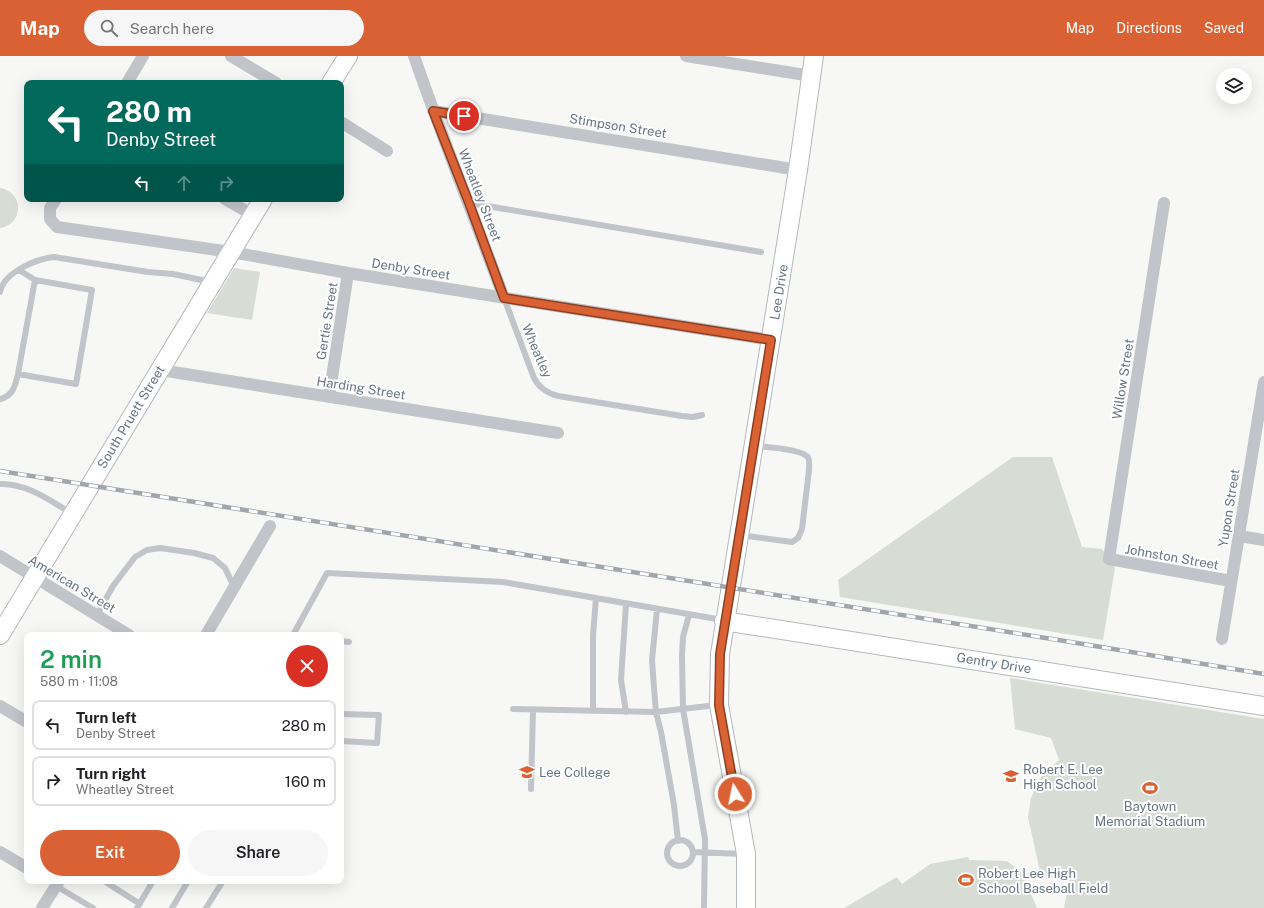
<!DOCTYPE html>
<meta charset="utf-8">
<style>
:root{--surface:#fff;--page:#f6f6f6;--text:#202124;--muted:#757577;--line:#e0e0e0;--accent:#d96133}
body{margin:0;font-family:"Public Sans",sans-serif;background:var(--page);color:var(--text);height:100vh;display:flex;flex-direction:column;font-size:15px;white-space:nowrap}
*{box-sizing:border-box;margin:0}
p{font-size:13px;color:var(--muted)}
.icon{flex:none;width:22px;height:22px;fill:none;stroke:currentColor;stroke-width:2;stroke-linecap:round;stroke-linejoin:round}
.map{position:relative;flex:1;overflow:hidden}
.sheet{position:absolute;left:24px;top:576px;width:320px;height:252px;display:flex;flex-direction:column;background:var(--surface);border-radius:8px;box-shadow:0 4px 16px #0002}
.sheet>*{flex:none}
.banner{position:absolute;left:24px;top:24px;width:320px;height:122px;border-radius:8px;box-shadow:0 4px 16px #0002;background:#00695c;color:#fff;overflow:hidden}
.tools{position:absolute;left:1216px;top:12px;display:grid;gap:8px}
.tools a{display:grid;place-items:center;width:36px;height:36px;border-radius:50%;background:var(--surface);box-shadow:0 4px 16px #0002;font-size:20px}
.pin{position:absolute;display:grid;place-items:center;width:34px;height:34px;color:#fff;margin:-17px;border:2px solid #fff;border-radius:50%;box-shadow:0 1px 4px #0007}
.me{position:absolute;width:44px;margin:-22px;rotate:350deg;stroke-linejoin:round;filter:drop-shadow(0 0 3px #0008)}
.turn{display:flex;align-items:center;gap:14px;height:84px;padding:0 16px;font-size:18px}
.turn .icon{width:52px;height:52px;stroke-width:2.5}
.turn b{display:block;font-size:28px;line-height:34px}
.lanes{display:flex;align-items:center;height:38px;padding:0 16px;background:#0003;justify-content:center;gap:20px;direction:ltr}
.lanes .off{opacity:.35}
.round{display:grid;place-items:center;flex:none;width:42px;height:42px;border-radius:21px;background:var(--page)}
.headline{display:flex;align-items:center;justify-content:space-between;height:68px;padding:0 16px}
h1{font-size:24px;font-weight:600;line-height:30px;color:#1e9e55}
.primary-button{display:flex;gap:8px;margin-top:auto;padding:8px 16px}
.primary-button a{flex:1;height:46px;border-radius:24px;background:var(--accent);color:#fff;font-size:16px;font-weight:600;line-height:46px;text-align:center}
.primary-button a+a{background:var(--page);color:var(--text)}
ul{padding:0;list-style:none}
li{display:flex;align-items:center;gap:12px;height:50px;margin:0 8px 6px;padding:0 8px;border:2px solid var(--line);border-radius:8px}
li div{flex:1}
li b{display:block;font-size:15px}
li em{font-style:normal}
header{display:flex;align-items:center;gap:24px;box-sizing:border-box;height:56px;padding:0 20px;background:var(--accent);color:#fff}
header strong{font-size:19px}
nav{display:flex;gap:22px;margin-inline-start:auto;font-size:14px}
.search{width:280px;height:36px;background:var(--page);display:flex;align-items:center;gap:10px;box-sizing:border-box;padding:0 14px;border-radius:22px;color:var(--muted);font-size:15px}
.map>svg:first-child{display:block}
.green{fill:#d7dcd4}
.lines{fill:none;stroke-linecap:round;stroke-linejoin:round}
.secondary-casing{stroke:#b3b8bd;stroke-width:20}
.lane{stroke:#c1c4c8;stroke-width:6}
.street{stroke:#c1c4c8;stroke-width:12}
.secondary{stroke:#fff;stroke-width:18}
.rail-casing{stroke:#a0a6ac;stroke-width:4.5}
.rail{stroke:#fff;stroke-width:3;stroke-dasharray:9;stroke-linecap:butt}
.route-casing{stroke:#8d3f21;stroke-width:10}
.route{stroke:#d96133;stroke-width:7}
.labels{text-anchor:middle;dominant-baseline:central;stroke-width:4;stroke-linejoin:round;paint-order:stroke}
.street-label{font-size:13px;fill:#687684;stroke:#fff}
.poi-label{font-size:13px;fill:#687684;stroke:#fff;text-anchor:start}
</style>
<header>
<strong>Map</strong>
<div class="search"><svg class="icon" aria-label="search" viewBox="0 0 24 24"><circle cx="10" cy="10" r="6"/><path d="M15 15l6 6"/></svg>Search here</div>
<nav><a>Map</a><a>Directions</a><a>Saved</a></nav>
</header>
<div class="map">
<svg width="1264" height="852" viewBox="0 0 1264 852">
<rect width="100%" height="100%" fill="#f7f7f5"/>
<path class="green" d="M0 132C24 136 24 168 0 172Z
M234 212 260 216 252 264 207 257Z
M1013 401H1052L1082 491 1102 493 1115 512 1103 584 840 541 838 524Z
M1010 622 1264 663V852H1064L1069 824 1041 820 1028 761 1031 742 1041 721 1059 704 1051 682 1015 673Z
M968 801 969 804 1007 805 1021 816 1037 852H844L897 821 902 828 930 808Z"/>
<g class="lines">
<defs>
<path id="secondary" d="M331 27 348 0
M724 565 1264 650
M0 579 263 143
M746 852V798L719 649 720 598 798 114 814 0"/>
</defs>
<use href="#secondary" class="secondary-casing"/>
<path class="lane" d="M469 147 761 196
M0 236C4 216 36 203 54 201L148 216 173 218 211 226
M504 242 534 322C539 332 547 337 558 340L682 360 693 361 702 359
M18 318 35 224
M0 343C13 340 15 330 18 318L76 328 92 234 35 224 19 214
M0 428C26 427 49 444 71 457
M740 479 792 486 798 482 802 473 809 414C809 410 810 405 808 401 801 393 766 391 755 390
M626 548 621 624 626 656
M657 553 652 604 654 632 656 656 661 676 674 749 678 785
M97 559 113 530 135 501 147 494 160 492 194 497 213 502 225 512 234 531
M689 559 683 581 682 599 683 653 705 783 704 852
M293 579 327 517 503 526 723 564
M341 585 349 586
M513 653 656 656 717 649
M593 655V579L596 542
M341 658 379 659 377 687 341 685
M531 733 533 654
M667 797a13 13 0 1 1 26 0a13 13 0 1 1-26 0Z
M693 796 743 798
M104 825 140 848
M56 830 93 852
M137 852 153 825
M172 852 188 825
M206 852 223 825"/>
<path class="street" d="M231 0 276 27
M414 0C442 81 474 161 504 242
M686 0 812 20
M127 27 143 0
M433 55 798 114
M341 66 387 95
M56 143 50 152V163L57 171 231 196 348 217 771 284
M225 143 253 159
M1164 147 1109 503 1231 525
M160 314 558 377
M329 341 348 217
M1239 480 1264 484
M0 500 129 579
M206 579 270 470
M1222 583 1264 326
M0 650 27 666
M0 796 27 812
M42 852 59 825"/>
<use href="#secondary" class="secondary"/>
<defs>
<path id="rail" d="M0 415 1077 587 1264 618"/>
</defs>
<use href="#rail" class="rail-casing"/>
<use href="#rail" class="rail"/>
</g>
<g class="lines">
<defs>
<path id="route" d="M464 60 433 55 469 147 504 242 771 284 720 598 719 649 735 738"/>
</defs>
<use href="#route" class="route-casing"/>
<use href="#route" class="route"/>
</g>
<defs>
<symbol id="university-bare" viewBox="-9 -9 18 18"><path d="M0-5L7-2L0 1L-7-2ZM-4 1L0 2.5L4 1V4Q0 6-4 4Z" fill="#d96133" stroke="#fff" stroke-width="2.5" paint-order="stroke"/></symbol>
<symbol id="school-bare" viewBox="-9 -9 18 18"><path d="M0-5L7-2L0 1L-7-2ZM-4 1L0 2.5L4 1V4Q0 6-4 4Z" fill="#d96133" stroke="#fff" stroke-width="2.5" paint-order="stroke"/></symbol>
<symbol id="stadium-bare" viewBox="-9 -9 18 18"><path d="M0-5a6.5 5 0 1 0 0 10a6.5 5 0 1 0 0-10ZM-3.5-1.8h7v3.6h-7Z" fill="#d96133" stroke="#fff" stroke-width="2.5" paint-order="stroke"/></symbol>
</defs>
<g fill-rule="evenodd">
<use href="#university-bare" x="516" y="705" width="22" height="22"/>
<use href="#school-bare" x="1000" y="709" width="22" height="22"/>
<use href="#stadium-bare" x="1139" y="721" width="22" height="22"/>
<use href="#stadium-bare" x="955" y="813" width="22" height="22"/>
</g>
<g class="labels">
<g class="street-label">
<text transform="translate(618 70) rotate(9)">Stimpson Street</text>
<text transform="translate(480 139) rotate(69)">Wheatley Street</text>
<text transform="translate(411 213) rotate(9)">Denby Street</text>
<text transform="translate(779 236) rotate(-81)">Lee Drive</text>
<text transform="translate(327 265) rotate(-81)">Gertie Street</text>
<text transform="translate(537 295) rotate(67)">Wheatley</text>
<text transform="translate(1123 323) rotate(-81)">Willow Street</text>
<text transform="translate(361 332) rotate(9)">Harding Street</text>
<text transform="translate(131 361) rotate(-59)">South Pruett Street</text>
<text transform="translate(1229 452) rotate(-81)">Yupon Street</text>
<text transform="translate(1172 501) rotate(10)">Johnston Street</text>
<text transform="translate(72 528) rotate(31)">American Street</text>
<text transform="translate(994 607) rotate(9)">Gentry Drive</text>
</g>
<g class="poi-label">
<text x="1023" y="713">Robert E. Lee<tspan x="1023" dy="15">High School</tspan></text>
<text x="539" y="716">Lee College</text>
<text x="1150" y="750" text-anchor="middle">Baytown<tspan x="1150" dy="15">Memorial Stadium</tspan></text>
<text x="978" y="817">Robert Lee High<tspan x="978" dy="15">School Baseball Field</tspan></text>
</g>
</g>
</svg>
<div class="tools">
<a><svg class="icon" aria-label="layers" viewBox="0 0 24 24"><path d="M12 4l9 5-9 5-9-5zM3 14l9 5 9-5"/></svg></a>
</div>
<div class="pin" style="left:464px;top:60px;background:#d93025"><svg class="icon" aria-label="arrive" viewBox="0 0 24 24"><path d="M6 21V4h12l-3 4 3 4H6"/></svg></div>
<svg class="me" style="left:735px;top:738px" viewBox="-20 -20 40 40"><circle r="17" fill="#d96133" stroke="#fff" stroke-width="3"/><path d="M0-11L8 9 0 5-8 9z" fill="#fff"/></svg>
<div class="banner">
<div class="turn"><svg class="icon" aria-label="left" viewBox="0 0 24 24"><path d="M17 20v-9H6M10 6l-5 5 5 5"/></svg><div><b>280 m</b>Denby Street</div></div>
<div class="lanes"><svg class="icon" aria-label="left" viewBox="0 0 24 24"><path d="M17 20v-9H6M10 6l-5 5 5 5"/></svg><svg class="icon off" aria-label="ahead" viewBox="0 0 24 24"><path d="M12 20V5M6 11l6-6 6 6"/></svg><svg class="icon off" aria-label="right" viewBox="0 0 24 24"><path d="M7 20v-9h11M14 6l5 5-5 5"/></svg></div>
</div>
<section class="sheet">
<div class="headline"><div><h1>2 min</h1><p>580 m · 11:08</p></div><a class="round" style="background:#d93025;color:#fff"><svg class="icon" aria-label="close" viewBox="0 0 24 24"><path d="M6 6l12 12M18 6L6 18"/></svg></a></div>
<ul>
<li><svg class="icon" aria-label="left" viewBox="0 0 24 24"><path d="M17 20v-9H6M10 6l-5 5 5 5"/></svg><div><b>Turn left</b><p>Denby Street</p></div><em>280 m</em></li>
<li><svg class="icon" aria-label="right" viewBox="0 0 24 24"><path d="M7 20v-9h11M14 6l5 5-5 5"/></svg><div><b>Turn right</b><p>Wheatley Street</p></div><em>160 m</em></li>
</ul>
<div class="primary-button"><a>Exit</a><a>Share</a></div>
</section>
</div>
